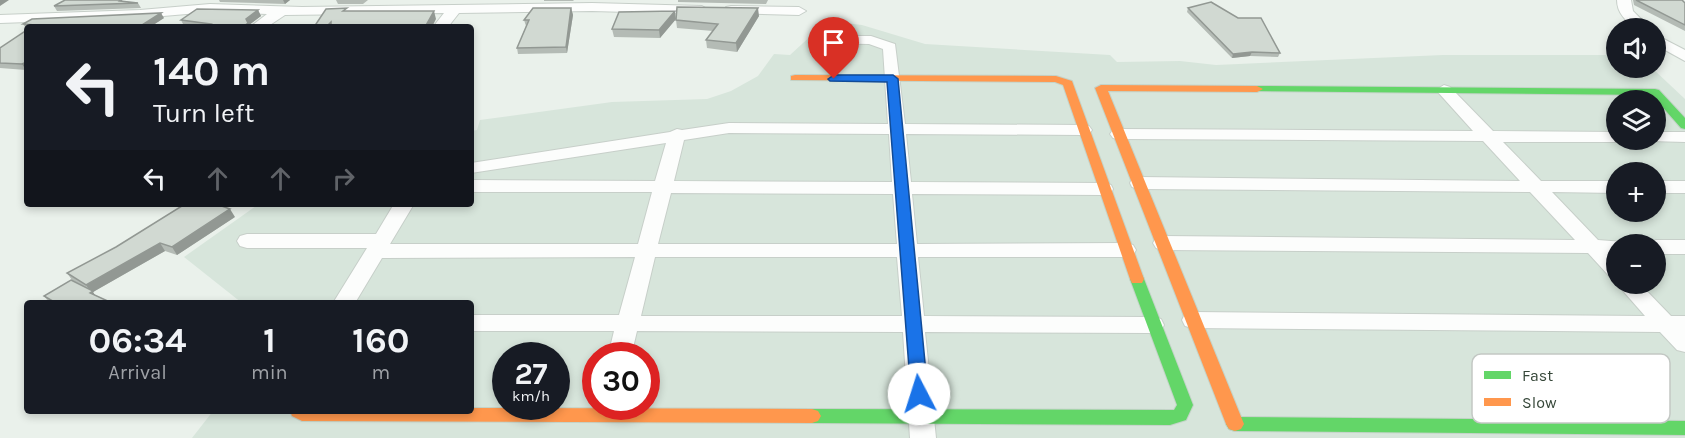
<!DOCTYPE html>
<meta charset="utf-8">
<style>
:root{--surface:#171b24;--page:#20242c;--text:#f1f3f6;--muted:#9ea1a6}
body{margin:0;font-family:Karla,sans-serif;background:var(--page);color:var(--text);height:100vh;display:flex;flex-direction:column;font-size:22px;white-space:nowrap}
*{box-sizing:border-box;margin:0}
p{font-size:20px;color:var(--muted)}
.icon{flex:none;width:33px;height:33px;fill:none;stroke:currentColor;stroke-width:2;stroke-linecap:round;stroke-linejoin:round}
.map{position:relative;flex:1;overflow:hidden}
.panel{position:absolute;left:24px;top:300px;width:450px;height:114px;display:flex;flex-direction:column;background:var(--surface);border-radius:6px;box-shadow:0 3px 9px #0003}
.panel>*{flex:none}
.banner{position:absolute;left:24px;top:24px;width:450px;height:183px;border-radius:6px;box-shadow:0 3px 9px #0003;background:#171b24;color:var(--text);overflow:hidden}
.tools{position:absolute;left:1606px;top:18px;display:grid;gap:12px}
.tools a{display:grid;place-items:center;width:60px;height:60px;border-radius:50%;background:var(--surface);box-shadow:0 3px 9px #0003;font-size:30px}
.speed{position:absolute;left:492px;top:342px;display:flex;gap:12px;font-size:30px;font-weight:700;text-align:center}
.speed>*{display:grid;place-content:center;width:78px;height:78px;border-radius:50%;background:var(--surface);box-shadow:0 3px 9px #0003;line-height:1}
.speed small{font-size:15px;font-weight:400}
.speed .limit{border:9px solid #d22;background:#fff;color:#111}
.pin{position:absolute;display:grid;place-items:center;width:51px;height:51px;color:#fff;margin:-62px -26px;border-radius:50% 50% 50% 0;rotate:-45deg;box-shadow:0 0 6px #0007}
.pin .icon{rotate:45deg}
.me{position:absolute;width:66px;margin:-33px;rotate:355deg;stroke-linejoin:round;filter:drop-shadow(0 0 4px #0008)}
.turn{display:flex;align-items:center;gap:21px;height:126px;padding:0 30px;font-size:27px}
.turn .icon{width:78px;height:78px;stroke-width:2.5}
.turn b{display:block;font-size:42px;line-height:51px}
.lanes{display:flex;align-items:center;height:57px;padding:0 30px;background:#0003;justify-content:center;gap:30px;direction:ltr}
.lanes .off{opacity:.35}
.eta{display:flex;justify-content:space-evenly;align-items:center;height:102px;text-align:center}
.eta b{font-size:36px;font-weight:700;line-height:42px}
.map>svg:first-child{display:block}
.residential{fill:#d7e5db;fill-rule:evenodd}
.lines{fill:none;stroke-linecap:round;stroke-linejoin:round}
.street-casing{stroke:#c7cfc9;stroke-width:2}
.fast-casing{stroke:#c4d3c8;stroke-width:2}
.slow-casing{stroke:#c4d3c8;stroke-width:2}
.street{fill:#fcfdfc;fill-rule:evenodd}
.fast{fill:#63d668;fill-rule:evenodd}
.slow{fill:#ff974d;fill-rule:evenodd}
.wall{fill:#b4bbb5}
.shaded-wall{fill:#929893}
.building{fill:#d1d9d2;stroke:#929893;stroke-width:1.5}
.route{fill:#1a73e8;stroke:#114b97;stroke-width:1.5}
.key{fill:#fff;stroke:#c3c8c4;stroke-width:1.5}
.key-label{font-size:16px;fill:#364739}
</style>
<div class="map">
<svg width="1685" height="438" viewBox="0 0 1685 438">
<rect width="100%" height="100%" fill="#eaf1eb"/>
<path class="residential" d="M827 21 862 25 925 44 1110 55 1117 62 1180 61 1216 65 1443 55H1617V68H1652L1685 99V438H192L213 411H471V303H242L184 257 259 204H471V131L477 130 480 120 612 102 707 99 731 91 758 76 774 54 790 55ZM1617 100H1656V140H1617ZM1617 172H1656V212H1617ZM1617 244H1656V284H1617ZM506 356H556V406H506ZM596 356H646V406H596Z"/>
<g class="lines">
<defs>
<path id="street" d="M1617 0H1631L1633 11 1650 28H1635C1626 21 1617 13 1617 0Z
M592 3 702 6 709 10 702 14 592 11 459 13 448 27H433L444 13 285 15 267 27H250L267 14 210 12 140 18 0 23V15L140 10 210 4 302 7Z
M731 6 799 7 806 11 799 15 726 13 724 10 726 7Z
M1656 35 1685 50V61L1656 45Z
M822 36H871L895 44 905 124 1083 125 1089 126 1092 130 1089 134 1083 135 906 134 911 182 1104 183 1111 185 1113 189 1111 193 1104 195 912 194 917 244 1126 243 1133 245 1136 250 1133 255 1126 257H918L924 316 1153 317 1161 319 1164 325 1161 331 1153 333 925 332 936 438H910L903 332 637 331 631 356H608L614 331H471V315H619L635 257 382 258 355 303H333L367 248H247L240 246 237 241 240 236 247 234H376L394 204H414L390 244H638L652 192H471V180L655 181 666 143 471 173V163L670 132 677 129 682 130 729 123 888 124 883 49 869 44 817 43 815 40 817 37ZM729 133 889 134 892 182 674 181 684 140ZM671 193 893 194 897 244H658ZM655 257H897L902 316H641Z
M1444 85 1450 87 1493 131 1617 132V140H1624L1617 142H1503L1541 181H1617V193L1552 192 1598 240 1624 242 1626 244H1617V254H1611L1617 259V279L1610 277 1588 253 1163 250 1156 248 1153 243 1156 238 1163 236 1575 240 1530 192 1139 189 1132 187 1130 183 1132 179 1139 177 1520 181 1483 141 1119 139 1113 138 1110 134 1113 130 1119 129 1473 131 1436 90Z
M1656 132H1685V142L1650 141 1656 140Z
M1656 181H1685V193H1656Z
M1656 240H1685V254H1656V244H1647Z
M1617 284H1640L1671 316H1685V352L1677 350 1660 332 1193 328 1185 326 1182 320 1185 314 1193 312 1645 316Z"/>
<path id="fast" d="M1257 86 1655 89 1659 90 1685 118V129L1681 128 1652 95 1253 91 1251 89Z
M1137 274 1142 275 1144 279 1193 405 1186 420 1170 425 812 423 806 421 803 416 806 411 812 409 1174 410 1177 405 1130 279 1132 275Z
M1235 417 1685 421V435L1235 431 1229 429 1226 424 1229 419Z"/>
<path id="slow" d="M795 75 1056 76 1072 81 1144 279 1142 283H1132L1130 279 1063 85 1055 82 791 80V76Z
M1101 85 1257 86 1263 89 1257 92 1108 91 1244 424 1241 429 1235 431 1229 429 1226 424 1095 88Z
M471 408 812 409 818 411 821 416 818 421 812 423 302 421 292 416 290 411H471Z"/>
</defs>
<use href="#street" class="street-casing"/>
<use href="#fast" class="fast-casing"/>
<use href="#slow" class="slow-casing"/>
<use href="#street" class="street"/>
<use href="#fast" class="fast"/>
<use href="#slow" class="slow"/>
</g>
<path class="wall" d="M219 0H290L285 4 220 2Z
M336 0H368L363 4H338Z
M544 0H574L573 1H544Z
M678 0H768L766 4 678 2Z
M1633 0H1682L1685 3V31L1634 5Z
M128 2 138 3 141 8 57 11 54 6Z
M571 8 573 15 567 53 518 54 517 48 526 26 524 20Z
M1188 8 1280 53 1278 57 1250 56 1232 58 1187 12Z
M258 10 261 16 249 25 250 27H191L184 26 181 20Z
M759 16 737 52 707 48 706 40 713 31 677 28 676 20Z
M164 18 150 27H27V30L23 24Z
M676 19 660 38 614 37 612 29Z
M27 30 26 70 0 68V48Z
M235 217 177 255 165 251 93 292 95 295 112 303H52L48 301 44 296 72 280 67 273Z"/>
<path class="shaded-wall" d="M0 0H9L0 6Z
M283 0H290L285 4Z
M571 8 573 15 567 53 566 47Z
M758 8 759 16 737 52 736 43Z
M258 10 261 16 249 25 250 27H243L246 19Z
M434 11 436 19 432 27H425Z
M675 11 676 19 660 38 659 30Z
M161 13 164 18 150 27H139Z
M1252 52 1250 56 1232 58 1233 54Z
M27 62V69L26 70 22 64Z
M230 209 235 217 177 255 172 247Z
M160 243 165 251 93 292 96 297 90 293 91 292 86 285Z"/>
<path class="building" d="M65 0H122L120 1 138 3 54 6Z
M1636 0H1682L1685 3V25Z
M1211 2 1238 18H1261L1280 53 1252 52 1233 54 1188 8Z
M677 7 758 8 736 43 706 40 718 24 676 20Z
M347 8 343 11H434L425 27 331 26V22L326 27H314L326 9Z
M533 8H571L566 47 517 48 529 20H524Z
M197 9 258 10 246 19 248 23 243 27H207L211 24 181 20Z
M675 11 659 30 612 29 619 12Z
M161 13 139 27H32L36 25 23 24 32 19Z
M27 30V62L22 64 0 63V48Z
M185 204H216L230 209 172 247 160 243 86 285 67 273 116 247Z
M71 280 93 291 90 293 112 303H56L44 296Z"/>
<path class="route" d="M834 75H893L898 79 928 394 925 399 919 400 913 399 911 394 887 82 830 81 828 79Z"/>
<rect x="1472" y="354" width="198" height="69" rx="9" class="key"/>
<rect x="1484" y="371" width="27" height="8" fill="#63d668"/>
<rect x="1484" y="398" width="27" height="8" fill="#ff974d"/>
<g class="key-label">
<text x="1522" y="381">Fast</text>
<text x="1522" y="408">Slow</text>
</g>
</svg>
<div class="tools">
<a><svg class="icon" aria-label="sound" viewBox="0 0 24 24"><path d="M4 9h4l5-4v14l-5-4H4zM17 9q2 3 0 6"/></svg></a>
<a><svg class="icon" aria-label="layers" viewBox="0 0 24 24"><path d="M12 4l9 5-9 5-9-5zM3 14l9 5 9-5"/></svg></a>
<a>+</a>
<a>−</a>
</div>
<div class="speed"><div>27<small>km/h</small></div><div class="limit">30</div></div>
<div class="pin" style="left:834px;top:79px;background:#d93025"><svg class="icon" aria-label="arrive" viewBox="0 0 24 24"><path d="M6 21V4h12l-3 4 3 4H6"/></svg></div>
<svg class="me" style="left:919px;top:394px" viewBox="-20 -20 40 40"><circle r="19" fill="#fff"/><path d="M0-13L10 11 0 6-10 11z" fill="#1a73e8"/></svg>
<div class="banner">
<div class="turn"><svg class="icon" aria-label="left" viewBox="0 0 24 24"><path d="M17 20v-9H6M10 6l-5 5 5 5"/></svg><div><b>140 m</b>Turn left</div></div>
<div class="lanes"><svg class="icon" aria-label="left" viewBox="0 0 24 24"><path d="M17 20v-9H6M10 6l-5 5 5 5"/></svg><svg class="icon off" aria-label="ahead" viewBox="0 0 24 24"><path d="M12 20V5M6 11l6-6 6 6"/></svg><svg class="icon off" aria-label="ahead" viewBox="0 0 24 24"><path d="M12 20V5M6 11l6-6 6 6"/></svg><svg class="icon off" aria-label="right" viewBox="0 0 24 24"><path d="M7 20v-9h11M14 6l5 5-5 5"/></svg></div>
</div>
<section class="panel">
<div class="eta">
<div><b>06:34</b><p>Arrival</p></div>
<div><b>1</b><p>min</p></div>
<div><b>160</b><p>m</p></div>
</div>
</section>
</div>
